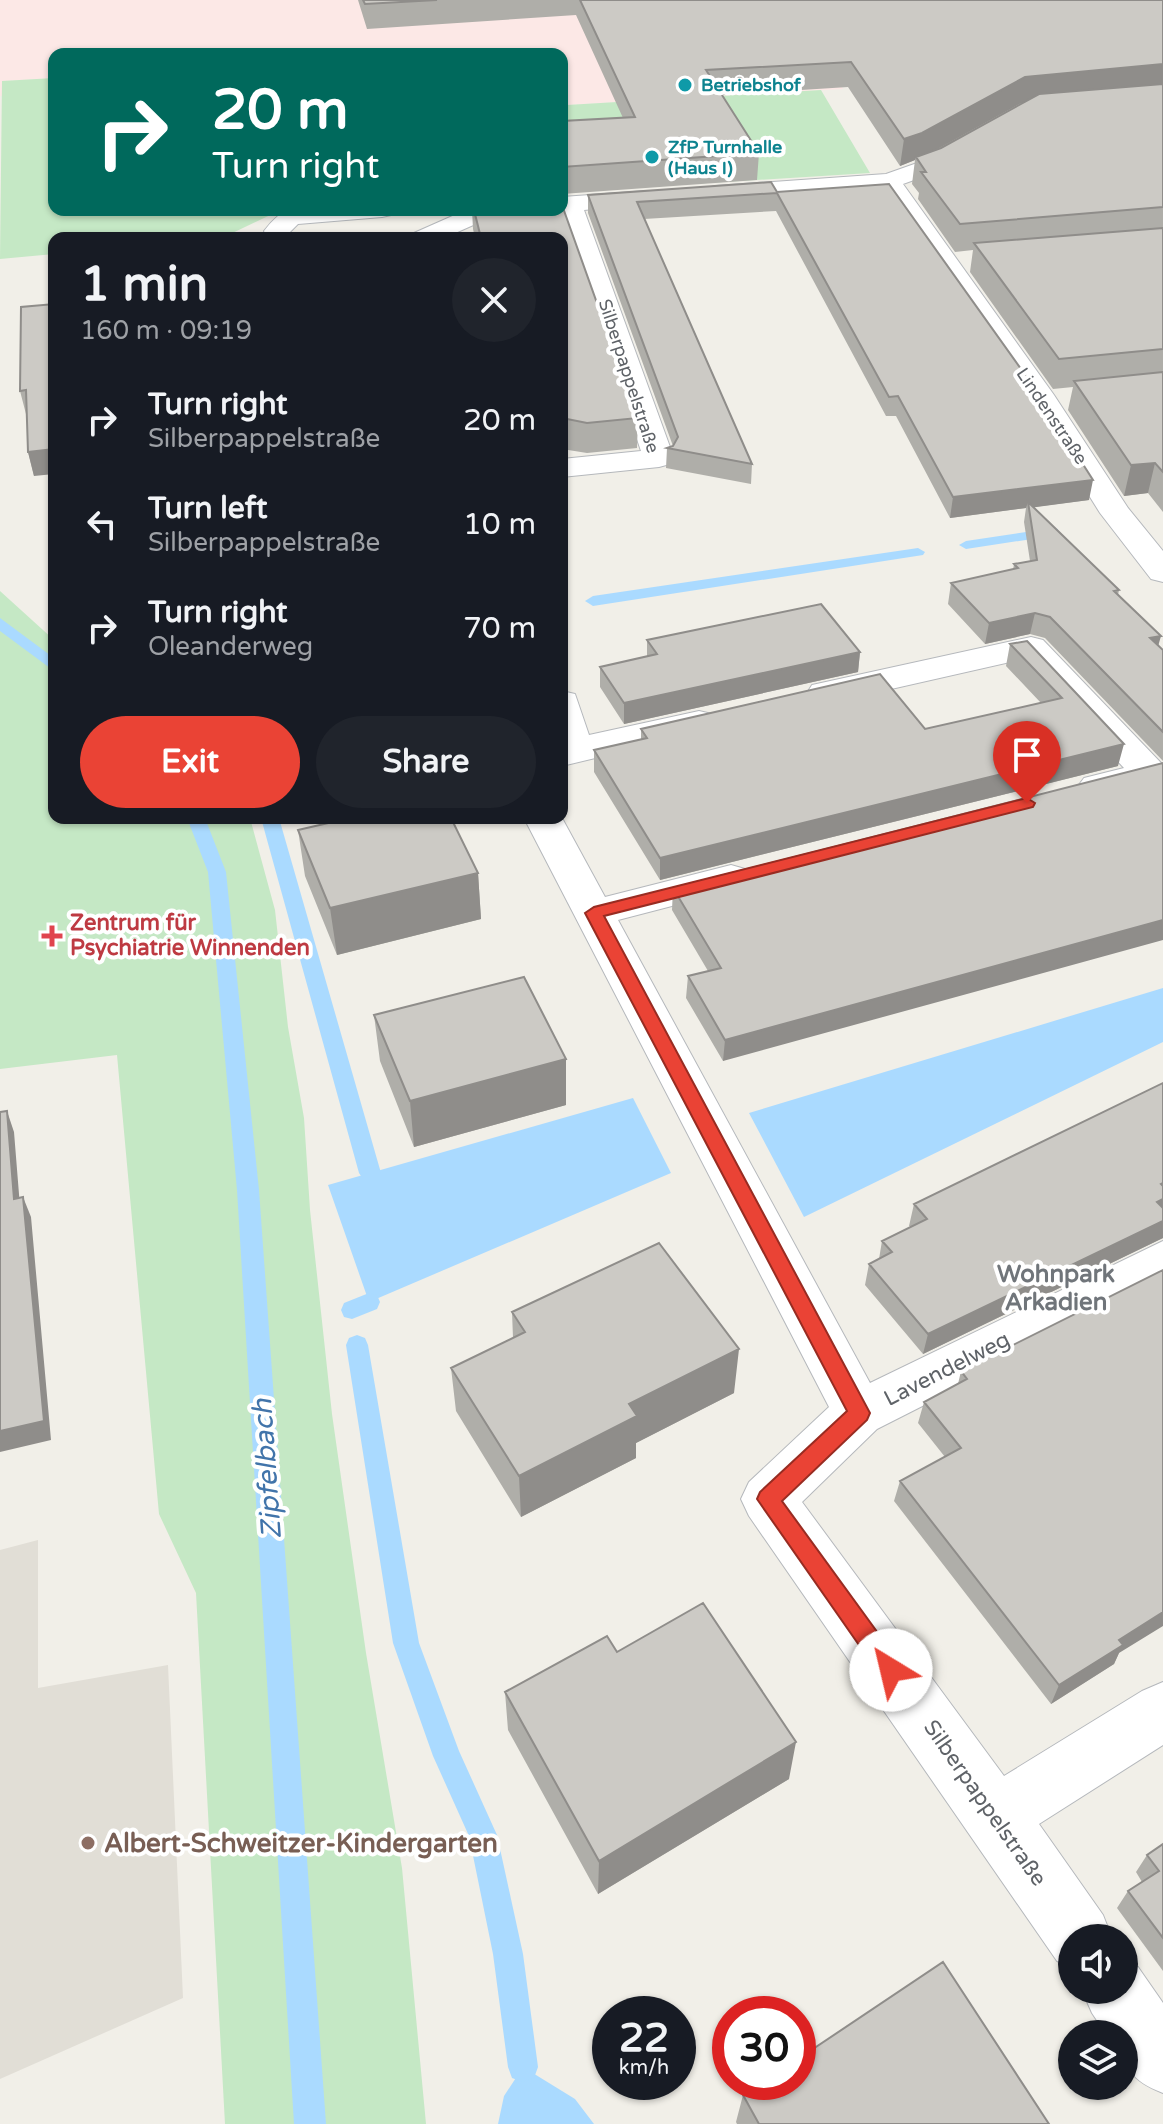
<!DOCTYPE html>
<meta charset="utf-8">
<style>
:root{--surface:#171b24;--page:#20242c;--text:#f1f3f6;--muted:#9ea1a6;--accent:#ea4335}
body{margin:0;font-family:"Varela Round",sans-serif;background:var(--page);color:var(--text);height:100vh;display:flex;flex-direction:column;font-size:30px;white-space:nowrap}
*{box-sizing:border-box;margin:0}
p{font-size:26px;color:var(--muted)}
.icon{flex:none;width:44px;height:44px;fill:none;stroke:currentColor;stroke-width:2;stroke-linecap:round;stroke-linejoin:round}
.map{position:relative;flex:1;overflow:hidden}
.details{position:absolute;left:48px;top:232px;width:520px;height:592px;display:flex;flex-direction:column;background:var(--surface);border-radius:16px;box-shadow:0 2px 6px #0004}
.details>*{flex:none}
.hud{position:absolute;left:48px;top:48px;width:520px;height:168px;border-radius:16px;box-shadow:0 2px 6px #0004;background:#00695c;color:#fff;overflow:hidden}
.buttons{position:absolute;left:1058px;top:1924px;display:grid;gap:16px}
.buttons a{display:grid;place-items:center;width:80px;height:80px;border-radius:50%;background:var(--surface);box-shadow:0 2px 6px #0004;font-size:40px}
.speed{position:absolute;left:592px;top:1996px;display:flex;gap:16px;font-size:40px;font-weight:700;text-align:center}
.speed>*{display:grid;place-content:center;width:104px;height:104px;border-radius:50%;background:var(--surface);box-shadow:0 2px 6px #0004;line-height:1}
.speed small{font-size:20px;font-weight:400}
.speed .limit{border:12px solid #d22;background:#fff;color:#111}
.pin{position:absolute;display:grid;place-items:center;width:68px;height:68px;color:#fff;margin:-82px -34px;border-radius:50% 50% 50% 0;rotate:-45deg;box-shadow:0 0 8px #0007}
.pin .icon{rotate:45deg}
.me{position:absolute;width:88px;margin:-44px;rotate:324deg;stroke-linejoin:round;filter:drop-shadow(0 0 6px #0008)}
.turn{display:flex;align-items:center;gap:28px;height:168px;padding:0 32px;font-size:36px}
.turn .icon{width:104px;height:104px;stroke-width:2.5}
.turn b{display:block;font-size:56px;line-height:68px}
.round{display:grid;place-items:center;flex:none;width:84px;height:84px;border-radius:42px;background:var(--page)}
.overview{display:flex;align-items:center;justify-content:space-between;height:136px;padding:0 32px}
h1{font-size:48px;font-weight:700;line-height:60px}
.cta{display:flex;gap:16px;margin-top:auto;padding:16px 32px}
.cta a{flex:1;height:92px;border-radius:48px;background:var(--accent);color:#fff;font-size:32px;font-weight:700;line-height:92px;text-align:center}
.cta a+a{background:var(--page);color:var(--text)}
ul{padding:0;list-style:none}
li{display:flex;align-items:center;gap:24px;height:104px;padding:0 32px}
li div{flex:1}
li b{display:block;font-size:30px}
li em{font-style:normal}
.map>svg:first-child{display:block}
.education{fill:#e1ded6}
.medical{fill:#fce8e6}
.green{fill:#c5e8c5}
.water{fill:#aadaff}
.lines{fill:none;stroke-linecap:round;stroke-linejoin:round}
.stream{fill:#aadaff;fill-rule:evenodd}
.minor-casing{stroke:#b5b8bc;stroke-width:2}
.minor{fill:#fff;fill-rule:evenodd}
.wall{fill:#afaea9;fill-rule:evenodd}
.shaded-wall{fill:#8f8d8a}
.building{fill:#cccac5;stroke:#8f8d8a;stroke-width:2}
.route{fill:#ea4335;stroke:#982c22;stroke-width:2}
.culture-dot{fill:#0f9aa8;stroke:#fff;stroke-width:3}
.health-dot{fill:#e0444e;stroke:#fff;stroke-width:3}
.education-dot{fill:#8d6e63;stroke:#fff;stroke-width:3}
.labels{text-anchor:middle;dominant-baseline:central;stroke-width:8;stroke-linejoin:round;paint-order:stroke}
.far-culture-label{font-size:18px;font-weight:bold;fill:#0d838f;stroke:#fff;text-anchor:start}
.far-street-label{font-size:18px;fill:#5f6368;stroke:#fff}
.health-label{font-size:22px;font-weight:bold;fill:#be3a42;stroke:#fff;text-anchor:start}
.street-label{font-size:22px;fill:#5f6368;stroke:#fff}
.neighbourhood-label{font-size:24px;font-weight:bold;fill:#70757a;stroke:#fff}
.near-education-label{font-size:26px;font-weight:bold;fill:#785e54;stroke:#fff;text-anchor:start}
.near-water-label{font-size:28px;font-style:italic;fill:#4174aa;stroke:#fff}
</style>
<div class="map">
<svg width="1163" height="2124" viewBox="0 0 1163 2124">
<rect width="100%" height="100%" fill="#f1efe8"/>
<path class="education" d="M38 1540V1688L168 1665 183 1998 0 2079V1550Z"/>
<path class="medical" d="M0 0H1163L829 61 843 89 566 105 562 96V54H542L538 48 440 54H54V78L3 81V96H0Z"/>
<path class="green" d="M54 78V210H281L222 238H54V254L0 259 2 81Z
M821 90 870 173 562 192V96L567 105Z
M0 591 54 640V818H250L275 910 288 1027 304 1118 310 1210 332 1414 366 1653 402 1868 426 2124H225L196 1593 159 1514 117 1055 0 1069Z"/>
<path class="water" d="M1163 988V1042L804 1217 749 1113Z
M633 1098 671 1173 369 1302 328 1185Z
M523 2067 575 2099 594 2124H498L504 2096Z"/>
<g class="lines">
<path class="stream" d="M1053 528 1058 529V535L966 549 959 545 966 541Z
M918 548 925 552 923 555 593 606 585 601 593 596Z
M0 618 54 658V671L0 631Z
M187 818H205L226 872 259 1190 326 2124H294L237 1190 208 872Z
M261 818H279L381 1173 377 1179H363L359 1173Z
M369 1293 377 1295 380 1302 377 1309 352 1319 344 1317 341 1310 344 1303Z
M357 1335 365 1338 368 1345 419 1643 459 1751 497 1835 523 1954 538 2067 534 2078 523 2082 512 2078 508 2067 493 1954 469 1836 433 1756 393 1643 346 1345 349 1338Z"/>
<defs>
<path id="minor" d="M967 138 975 140 979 145 975 150 936 172 903 184 1054 395 1128 508 1163 551V582L1151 579 1100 513 1030 401 882 189 716 200 707 198 704 193 707 188 716 186 886 174 920 162Z
M647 191 656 193 659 198 656 203 584 210 674 458 670 464 659 467 562 477V459L641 451 560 211 557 210H562V197Z
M289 210H394L391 215 382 217 298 224 290 232 293 238H267L264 231C271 222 279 213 289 210Z
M466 210H499L496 215 444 238H410L414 233Z
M1031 637 1043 640 1163 765V781L1097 798 1084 794 1078 786 1084 778 1124 768 1023 659 825 704 812 701 807 693 812 685Z
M562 691 575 694 589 735 699 711 712 714 717 722 712 730 562 766Z
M524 818H562L605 897 731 865 745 869 751 878 745 887 618 920 870 1383 1163 1241V1284L877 1429 802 1502 1004 1776 1142 1691 1163 1682V1745L1039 1824 1103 1915 1112 1938H1072V1967L1057 1961 749 1516 741 1499 749 1482 829 1407Z
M1124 1961 1138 1967 1163 2003V2093C1130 2080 1124 2069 1124 2034H1106L1092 2013 1082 1990H1124Z"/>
</defs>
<use href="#minor" class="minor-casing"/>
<use href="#minor" class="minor"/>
</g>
<path class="wall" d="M358 0H1163V512L1148 493 1124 496 1068 410 1073 387 1053 389 970 272 973 250 955 252 918 199 919 193 912 184 915 160 900 166 848 87 722 95 759 153 757 180 562 194V121L623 118 576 15 367 29ZM1021 103H1024L936 150Z
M777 192 1089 500 1034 507 1119 590 1118 595 1163 650V761L1045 638 1030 634 985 644 948 604 951 583 1013 570 1014 564 1030 561 1024 522 1026 508 950 518 896 416H886L776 211 644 219 752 464 751 484 666 468 667 448 673 446 588 213V195Z
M472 210H562L638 418 637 448 587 453 562 449V238H475L473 229Z
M54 304 34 476 28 452 27 414H26L20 391Z
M647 640 860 652 858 672 624 724 600 687V667L647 656Z
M1027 641 1118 766 660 880 594 772V750L641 739V729H925L1041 703 1006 666 1010 644Z
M1163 763 723 1061 686 998 688 976 708 971 672 910 673 888Z
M377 820 478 873 481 919 337 955 305 876 298 830Z
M374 1015 566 1059V1105L414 1147 380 1061Z
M1163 1083V1238L923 1354 865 1285 869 1264 879 1259 882 1241 911 1227 909 1226 914 1204Z
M1163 1270 1119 1653 1114 1664 1051 1704 894 1501 900 1481 945 1457 918 1423 924 1402 958 1384 961 1371Z
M512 1312 734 1393 636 1443V1458L521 1517 456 1411 451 1368 513 1338Z
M617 1652 789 1779 598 1894 508 1730 505 1692Z
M1163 1844V1971L1117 1908 1128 1891 1142 1882 1136 1872 1147 1855Z
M743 2095 1049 2124H737L736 2122Z"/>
<path class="shaded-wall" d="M1163 64V89L1021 103 919 159 916 157 915 160 900 166 904 139 1025 77Z
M54 449V474L34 476 28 452Z
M1155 463 1148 493 1124 496 1131 465Z
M1093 480 1089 500 1029 508 1028 502 1026 508 950 518 953 497Z
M1035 613 1030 634 985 644 989 623Z
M1161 636 1155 657 1150 638Z
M860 652 858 672 624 724V703Z
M1124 744 1118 766 660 880V858Z
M478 873 481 919 337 955 330 908Z
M1163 920V940L723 1061 725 1040Z
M566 1059V1105L414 1147 410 1101Z
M7 1111 14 1132 21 1219 14 1199Z
M1163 1183V1216L1149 1223 1161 1184Z
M23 1197 31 1217 51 1440 0 1452V1431Z
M1163 1221V1238L923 1354 928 1334Z
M739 1349 734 1393 636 1443V1458L521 1517 519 1476 629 1404Z
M1163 1612V1626L1119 1653 1114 1664 1051 1704 1059 1685 1119 1640Z
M796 1742 789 1779 598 1894 599 1861Z"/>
<path class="building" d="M363 0H437L365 4Z
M580 0H1163V64L1025 77 922 133 904 139 851 62 706 70 759 153 562 167V121L635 117Z
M1163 84V207L960 224 921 172H926L916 157 941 148 1039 94Z
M771 182 777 192 889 184 1031 383 1093 480 953 497 898 396 889 397 777 193 637 202 752 464 667 448 673 446 678 437 588 195Z
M562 205 638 418 587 423 562 418V238H481L474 210H562Z
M1163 228V349L1059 359 974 243Z
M54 304V449L28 452 26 390 20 391 21 307Z
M1163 372V472L1155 463 1131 465 1074 381Z
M1028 502 1119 590 1114 591 1161 636 1150 638 1163 650V732L1050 617 1035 613 989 623 951 583 1018 568 1014 564 1037 560Z
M821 604 860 652 624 703 600 667 657 654 647 640Z
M1027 641 1124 744 660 858 594 750 647 738 641 729 880 674 925 729 1062 698 1010 644Z
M1163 763V920L725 1040 688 976 721 968 673 888Z
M350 818H377V820L385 818H451L478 873 330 908 298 830Z
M524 977 566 1059 410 1101 374 1015Z
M1163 1083V1183L1161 1184 1163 1186V1199L1157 1202 1163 1208V1221L928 1334 869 1264 892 1252 882 1241 927 1219 914 1204Z
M7 1111 14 1199 23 1197 44 1421 0 1431V1112Z
M659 1243 739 1349 629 1404 637 1416 519 1476 451 1368 525 1332 512 1312Z
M1163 1270V1612L1119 1640 1123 1645 1059 1685 900 1481 961 1448 924 1402 967 1379 961 1371Z
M703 1603 796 1742 599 1861 505 1692 607 1636 617 1652Z
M1163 1844V1938L1128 1891 1159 1871 1147 1855Z
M943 1962 1049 2124H759L743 2095 763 2082H798V2059Z"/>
<path class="route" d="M1027 798 1035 803 1033 807 604 916 870 1413 867 1420 782 1501 899 1662 903 1670 899 1678 891 1682 882 1678 757 1499 760 1492 847 1411 585 913 594 907Z"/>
<g class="culture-dot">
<circle cx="685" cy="85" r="8"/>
<circle cx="652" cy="157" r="8"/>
</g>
<path class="health-dot" d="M48 924h8v8h8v8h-8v8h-8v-8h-8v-8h8z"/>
<circle class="education-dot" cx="88" cy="1843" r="8"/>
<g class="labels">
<g class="far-culture-label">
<text x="701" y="85">Betriebshof</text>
<text x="668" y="147">ZfP Turnhalle<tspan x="668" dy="21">(Haus I)</tspan></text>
</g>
<g class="far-street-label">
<text transform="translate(629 376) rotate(72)">Silberpappelstraße</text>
<text transform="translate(1052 416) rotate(56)">Lindenstraße</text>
</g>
<g class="health-label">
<text x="70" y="923">Zentrum für<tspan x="70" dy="25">Psychiatrie Winnenden</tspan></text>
</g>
<g class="street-label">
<text transform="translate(947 1369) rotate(-27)">Lavendelweg</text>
<text transform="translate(985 1803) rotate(55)">Silberpappelstraße</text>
</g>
<g class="neighbourhood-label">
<text x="1056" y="1274">Wohnpark<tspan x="1056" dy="28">Arkadien</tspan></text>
</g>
<g class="near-education-label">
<text x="104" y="1843">Albert-Schweitzer-Kindergarten</text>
</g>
<g class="near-water-label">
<text transform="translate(267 1469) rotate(-94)">Zipfelbach</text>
</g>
</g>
</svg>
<div class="buttons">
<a><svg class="icon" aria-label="sound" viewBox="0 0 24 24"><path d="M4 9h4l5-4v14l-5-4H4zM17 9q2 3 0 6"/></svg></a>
<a><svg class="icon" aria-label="layers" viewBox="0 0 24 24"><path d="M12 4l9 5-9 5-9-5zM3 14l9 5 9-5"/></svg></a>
</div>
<div class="speed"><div>22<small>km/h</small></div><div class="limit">30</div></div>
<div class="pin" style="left:1027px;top:803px;background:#d93025"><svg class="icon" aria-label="arrive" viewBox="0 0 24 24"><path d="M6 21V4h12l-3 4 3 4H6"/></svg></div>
<svg class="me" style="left:891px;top:1670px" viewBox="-20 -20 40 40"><circle r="19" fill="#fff"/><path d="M0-13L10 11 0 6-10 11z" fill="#ea4335"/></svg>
<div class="hud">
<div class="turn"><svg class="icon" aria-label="right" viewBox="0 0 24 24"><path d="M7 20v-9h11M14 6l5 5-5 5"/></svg><div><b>20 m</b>Turn right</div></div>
</div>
<section class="details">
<div class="overview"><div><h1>1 min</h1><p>160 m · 09:19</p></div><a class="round"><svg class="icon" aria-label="close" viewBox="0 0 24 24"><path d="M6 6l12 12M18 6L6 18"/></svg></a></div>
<ul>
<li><svg class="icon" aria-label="right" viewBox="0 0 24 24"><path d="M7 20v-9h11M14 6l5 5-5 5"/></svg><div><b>Turn right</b><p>Silberpappelstraße</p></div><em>20 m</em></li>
<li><svg class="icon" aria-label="left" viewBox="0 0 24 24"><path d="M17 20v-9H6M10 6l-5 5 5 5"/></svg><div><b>Turn left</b><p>Silberpappelstraße</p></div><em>10 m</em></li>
<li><svg class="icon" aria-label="right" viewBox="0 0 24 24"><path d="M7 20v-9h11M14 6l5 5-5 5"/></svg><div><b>Turn right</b><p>Oleanderweg</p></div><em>70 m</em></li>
</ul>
<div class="cta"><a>Exit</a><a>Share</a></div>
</section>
</div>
